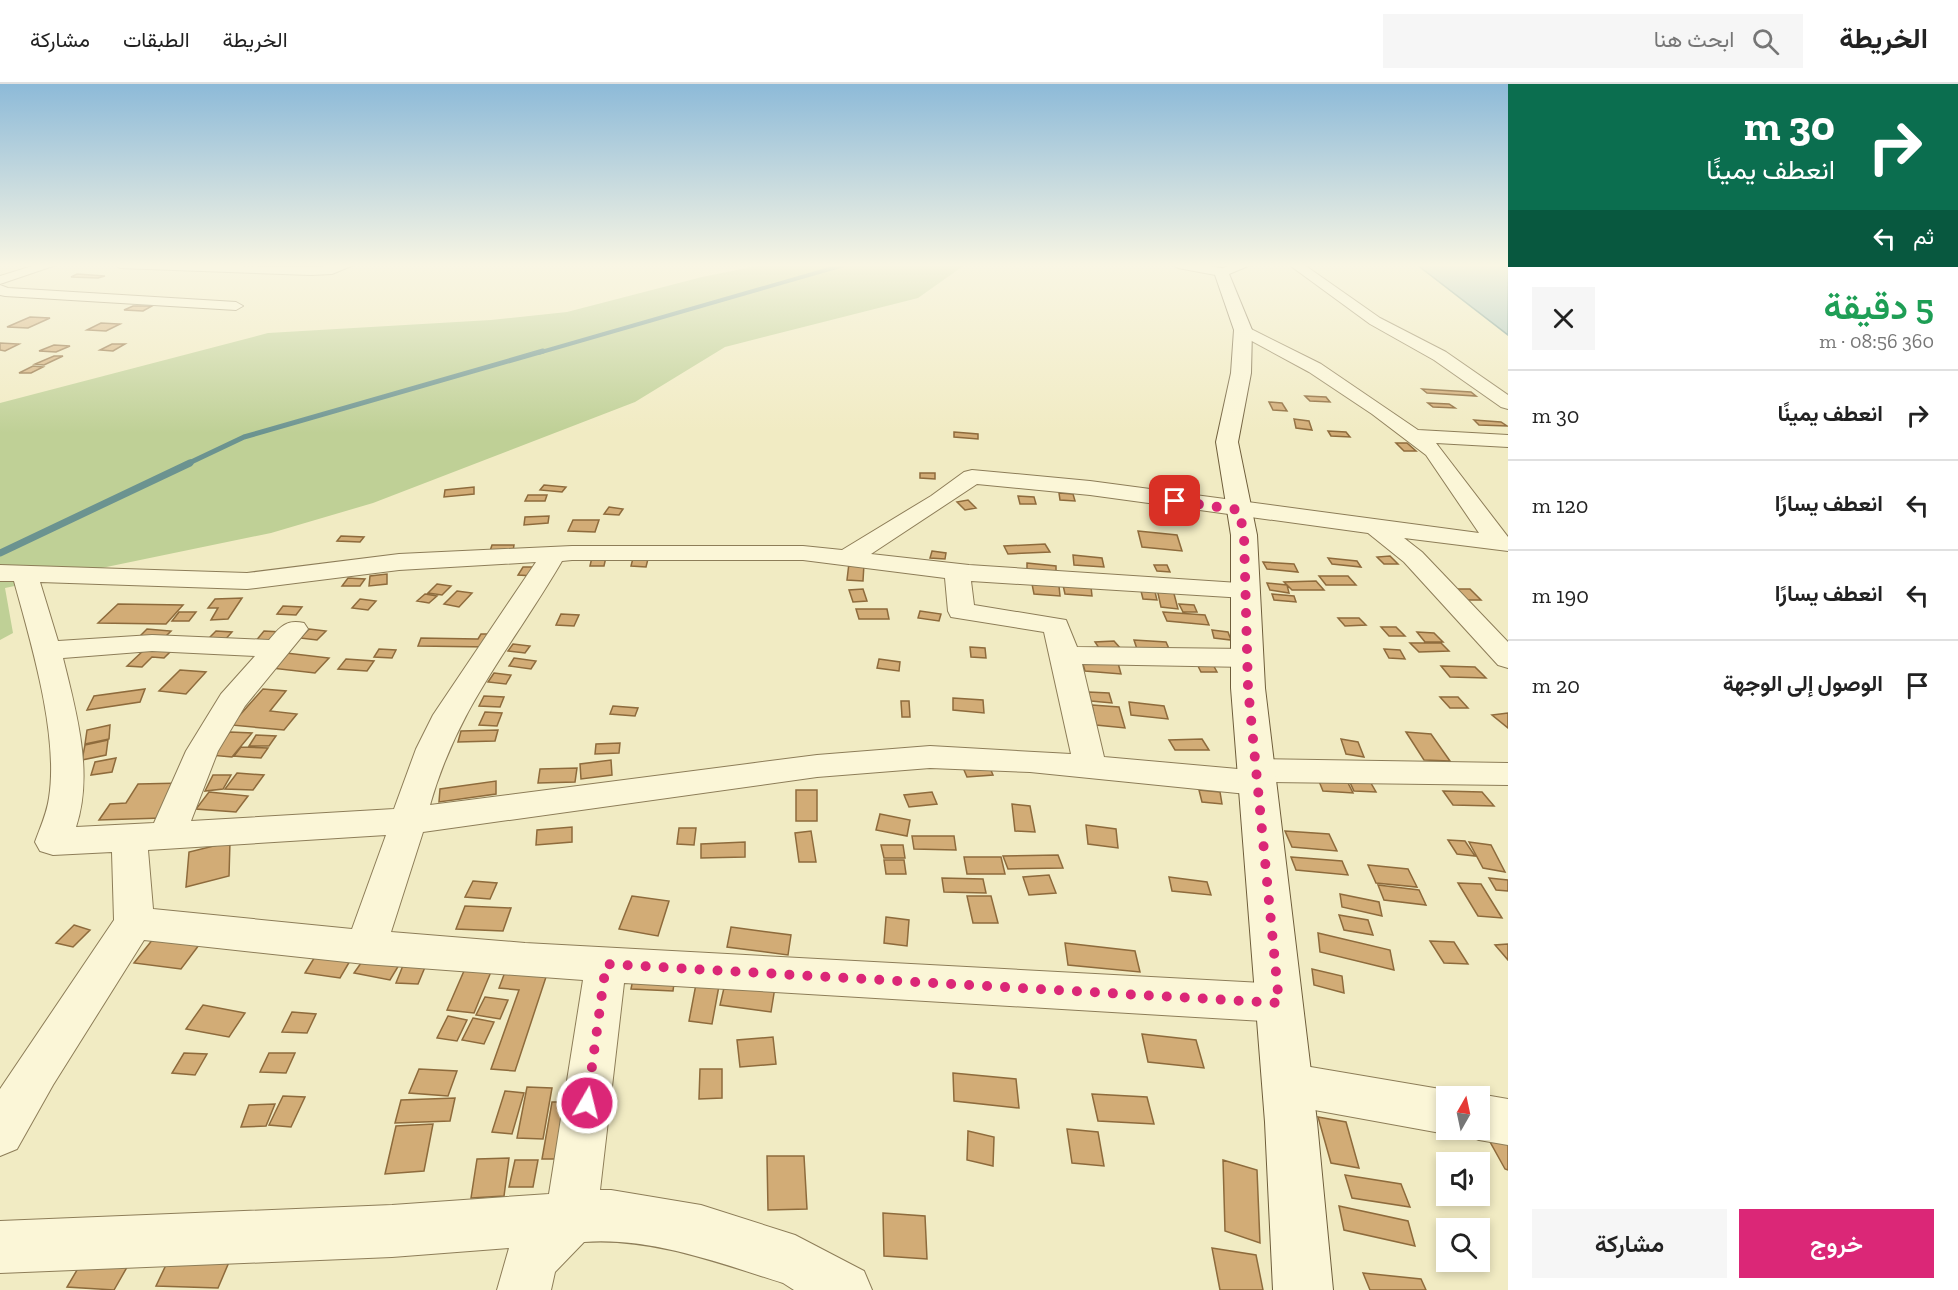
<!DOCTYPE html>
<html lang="ar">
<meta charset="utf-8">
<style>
:root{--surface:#fff;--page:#f6f6f6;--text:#222;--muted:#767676;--line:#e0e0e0;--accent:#db2777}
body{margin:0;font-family:"Zilla Slab",Vazirmatn,serif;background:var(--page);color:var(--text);direction:rtl;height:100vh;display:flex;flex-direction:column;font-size:22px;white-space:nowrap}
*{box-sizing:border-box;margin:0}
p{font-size:20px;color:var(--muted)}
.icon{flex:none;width:33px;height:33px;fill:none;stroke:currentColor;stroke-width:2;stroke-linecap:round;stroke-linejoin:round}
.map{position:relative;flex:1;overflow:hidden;direction:ltr}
.details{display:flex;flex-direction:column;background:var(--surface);width:450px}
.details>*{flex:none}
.hud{background:#0b6e4f;color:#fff;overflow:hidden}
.needle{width:39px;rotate:9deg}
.tools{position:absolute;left:1436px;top:1002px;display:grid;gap:12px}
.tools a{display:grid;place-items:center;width:54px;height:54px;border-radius:0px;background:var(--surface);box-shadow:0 3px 9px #0003;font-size:30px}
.pin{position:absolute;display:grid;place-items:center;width:51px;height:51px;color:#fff;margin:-26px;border-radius:12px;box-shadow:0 3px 9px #0006}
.me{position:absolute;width:66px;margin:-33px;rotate:8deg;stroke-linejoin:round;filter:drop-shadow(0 0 4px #0008)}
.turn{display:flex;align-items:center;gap:21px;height:126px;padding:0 24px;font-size:27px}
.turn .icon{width:78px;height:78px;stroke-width:2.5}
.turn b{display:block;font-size:42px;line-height:51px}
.then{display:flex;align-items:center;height:57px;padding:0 24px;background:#0003;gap:12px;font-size:22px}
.round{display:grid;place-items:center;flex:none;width:63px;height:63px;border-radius:0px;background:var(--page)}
.headline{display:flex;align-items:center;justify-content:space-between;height:102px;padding:0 24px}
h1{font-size:36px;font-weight:600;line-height:45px;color:#1e9e55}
.action{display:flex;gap:12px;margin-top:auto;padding:12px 24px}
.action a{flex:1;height:69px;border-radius:0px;background:var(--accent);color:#fff;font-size:24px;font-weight:600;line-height:69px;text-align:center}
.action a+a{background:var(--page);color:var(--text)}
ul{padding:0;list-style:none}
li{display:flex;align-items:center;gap:18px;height:90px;padding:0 24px;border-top:2px solid var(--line)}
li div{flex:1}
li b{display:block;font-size:22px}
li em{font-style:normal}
header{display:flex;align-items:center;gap:36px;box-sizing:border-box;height:84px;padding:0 30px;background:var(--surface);border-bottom:2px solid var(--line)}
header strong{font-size:28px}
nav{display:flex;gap:33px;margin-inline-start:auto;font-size:21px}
.search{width:420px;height:54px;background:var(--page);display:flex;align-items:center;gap:15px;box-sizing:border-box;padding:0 21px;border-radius:0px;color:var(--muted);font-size:22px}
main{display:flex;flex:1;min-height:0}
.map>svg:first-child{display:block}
.green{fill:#bfd096}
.water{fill:#a5c4c0;stroke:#6b9390;stroke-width:1.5}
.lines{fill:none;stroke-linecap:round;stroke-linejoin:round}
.stream-far2{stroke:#6b9390;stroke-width:4}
.stream-far1{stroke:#6b9390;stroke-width:5}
.stream{stroke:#6b9390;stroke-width:7}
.building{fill:#d2ac76;stroke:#8e6b3c;stroke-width:1.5}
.street-casing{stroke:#8d7d58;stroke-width:2}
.secondary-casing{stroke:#6f5e3b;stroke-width:2}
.street{fill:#fbf6d7;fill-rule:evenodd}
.secondary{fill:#fbf6d7;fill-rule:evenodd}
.route{stroke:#db2777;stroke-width:10;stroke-dasharray:0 18}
</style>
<header>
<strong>الخريطة</strong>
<div class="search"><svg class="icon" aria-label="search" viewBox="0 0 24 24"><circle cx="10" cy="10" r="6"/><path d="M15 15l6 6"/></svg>ابحث هنا</div>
<nav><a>الخريطة</a><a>الطبقات</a><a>مشاركة</a></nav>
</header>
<main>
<section class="details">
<div class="hud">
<div class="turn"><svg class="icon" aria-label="right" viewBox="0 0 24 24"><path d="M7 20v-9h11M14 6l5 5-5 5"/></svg><div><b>30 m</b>انعطف يمينًا</div></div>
<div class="then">ثم<svg class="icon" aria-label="left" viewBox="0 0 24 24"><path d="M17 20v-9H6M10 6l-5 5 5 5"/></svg></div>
</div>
<div class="headline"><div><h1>5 دقيقة</h1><p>360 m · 08:56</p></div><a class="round"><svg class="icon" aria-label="close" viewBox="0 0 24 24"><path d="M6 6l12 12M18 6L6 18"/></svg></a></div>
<ul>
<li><svg class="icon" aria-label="right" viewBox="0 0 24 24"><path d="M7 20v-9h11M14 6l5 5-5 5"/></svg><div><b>انعطف يمينًا</b></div><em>30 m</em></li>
<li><svg class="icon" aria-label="left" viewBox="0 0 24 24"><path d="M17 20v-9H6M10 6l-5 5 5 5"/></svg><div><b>انعطف يسارًا</b></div><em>120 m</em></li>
<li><svg class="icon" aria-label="left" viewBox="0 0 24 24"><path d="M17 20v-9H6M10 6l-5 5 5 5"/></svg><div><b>انعطف يسارًا</b></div><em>190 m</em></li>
<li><svg class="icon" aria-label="arrive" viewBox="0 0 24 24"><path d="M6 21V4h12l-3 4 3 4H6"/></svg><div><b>الوصول إلى الوجهة</b></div><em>20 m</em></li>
</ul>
<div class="action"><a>خروج</a><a>مشاركة</a></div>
</section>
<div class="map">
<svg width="1508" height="1206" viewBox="0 0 1508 1206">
<rect width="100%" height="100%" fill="#f1ebc3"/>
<path class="green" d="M767 180H966L918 214 725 263 635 318 373 419 271 449 5 504 13 549 0 556V319L268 249 491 236 567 228 702 193Z"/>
<path class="water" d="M1416 180H1508V251Z"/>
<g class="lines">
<path class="stream-far2" d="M538 269 847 180"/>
<path class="stream-far1" d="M187 380 244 353 543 267"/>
<path class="stream" d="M0 469 190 379"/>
</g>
<path class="building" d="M77 190 105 192 98 194 71 193Z
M133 222H152L143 227 124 226Z
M30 233 50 234 28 244 7 243Z
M101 239 120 240 106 247 87 246Z
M0 259 19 260 5 267 0 266Z
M112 260H125L113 267 100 266Z
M54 261 70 262 56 268 39 267Z
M54 272H63L44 281 35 280Z
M33 282 43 283 31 289H19Z
M1422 305 1471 308 1476 312 1427 309Z
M1305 312 1326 313 1330 318 1310 317Z
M1269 318 1282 319 1287 327 1273 326Z
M1428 319 1449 320 1455 324 1433 323Z
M1294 335 1309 337 1312 346 1296 344Z
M1474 336 1501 338 1507 342 1479 341Z
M1328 347 1346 348 1350 353 1331 352Z
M954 348 978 350V355L954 353Z
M1396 359H1407L1416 367H1404Z
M920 389H935V395L920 394Z
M544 401 566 403 562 408 540 406Z
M474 403V410L444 413 445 406Z
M1059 409 1073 410 1075 417 1060 416Z
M528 411H547L545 417H525Z
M1018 412 1034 413 1036 420H1020Z
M968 416 976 424 965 426 957 418Z
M609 423 623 425 619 431 604 430Z
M549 432 548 439 524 441 525 433Z
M573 436H599L595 448 568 447Z
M1138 447 1177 451 1182 467 1142 463Z
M341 452 364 453 360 458 337 457Z
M1045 460 1050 468 1008 470 1004 462Z
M492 461H514L513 467H490Z
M932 467 946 469 945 475 930 474Z
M1073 471 1102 474 1104 483 1074 481Z
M1390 472 1398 480H1384L1377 473Z
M592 473H606L604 482H590Z
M633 474 648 475 646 483 631 482Z
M1328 474 1357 477 1361 483 1332 480Z
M1263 478 1294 480 1298 488 1267 485Z
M849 479 864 480 863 497 847 496Z
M1027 479 1056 482V489L1027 486Z
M1154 481H1167L1170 488 1157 487Z
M523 483H538L534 492 518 491Z
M387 490V500L369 502 370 492Z
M1319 492H1348L1356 501H1326Z
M348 494 365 495 360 502H342Z
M1316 497 1324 506H1292L1284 498Z
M1267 499 1287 501 1289 509 1270 506Z
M437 500 451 502 442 511 428 509Z
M1032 500 1059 502 1060 512 1034 510Z
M1063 501 1091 503 1092 512 1065 510Z
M1140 503 1154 504 1157 516 1143 515Z
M863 505 867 517 853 518 849 506Z
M1157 505 1173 506 1178 525 1161 523Z
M1452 505H1470L1481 516H1464Z
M457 507 472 509 459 523 444 520Z
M425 510 437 512 429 519 417 517Z
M1272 510 1294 512 1296 518 1274 516Z
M242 514 228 535 211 536 218 524H208L215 515Z
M360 515 376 517 368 526 352 524Z
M118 520 183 521 166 540 98 539Z
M1179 520 1194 521 1197 528H1183Z
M283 522 302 523 296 531 277 530Z
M856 525H887L889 535H859Z
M920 527 941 530 939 537 918 534Z
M179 528H196L189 537H172Z
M1163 528 1205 531 1209 541 1167 537Z
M561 530 579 531 574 542 556 541Z
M1338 534H1359L1366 541 1345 542Z
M1381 543H1396L1405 552H1389Z
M147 545 171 547 162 556 137 555Z
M309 545 326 547 317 556 300 554Z
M1212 546 1228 548 1231 556 1214 554Z
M216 547 232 548 223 558 206 557Z
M264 547 281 548 272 558H255Z
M1417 548 1434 549 1443 558H1425Z
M481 550H495L489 563 418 562 421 554 478 555Z
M1134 556 1166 558 1170 567 1137 565Z
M1114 557 1121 565 1101 567 1095 558Z
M1410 559H1441L1449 567 1419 568Z
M513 560 530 562 525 569 508 567Z
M970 563 985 564 986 574 971 573Z
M145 565 171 567 164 574 152 573 142 583 127 582Z
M379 565 396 566 392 574 374 573Z
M1384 565 1400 566 1405 575 1389 574Z
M286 569 329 574 315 589 271 584Z
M514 574 536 577 531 585 509 582Z
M346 575 374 577 367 587 338 585Z
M879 575 900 578 899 587 877 584Z
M1195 576 1211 577 1217 588H1201Z
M1082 577 1118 579 1121 590 1085 587Z
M1441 582 1475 583 1486 594 1450 593Z
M180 586 206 588 186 610 159 607Z
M494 589 511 591 506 600 488 598Z
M145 605 140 618 87 626 94 612Z
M263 605 286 607 270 627 297 630 284 646 231 641Z
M1088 608 1109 609 1112 619 1091 617Z
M484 612 504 613 500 623 479 622Z
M1440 613H1458L1468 624H1450Z
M953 614 983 616 984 629 953 626Z
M901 617H909L910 633H902Z
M1129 618 1164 622 1168 635 1131 631Z
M1092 621 1119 623 1125 644 1096 641Z
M613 622 638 624 635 632 610 630Z
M485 628 502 629 497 642 479 641Z
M1508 629V644L1492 631Z
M110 641 109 655 85 660 87 646Z
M498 646 495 657 458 658 461 647Z
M230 648 252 649 232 673 209 671Z
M1406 648 1431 650 1450 677 1424 676Z
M256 651 276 652 269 662H249Z
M1202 655 1209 666H1175L1169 656Z
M1341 655 1358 658 1364 673 1346 670Z
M108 656 106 671 82 676 85 661Z
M620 659 619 669 595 670 596 660Z
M241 663 268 664 261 674 234 672Z
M116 674 112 688 91 691 95 678Z
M611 676 612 691 581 695 580 680Z
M987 677 993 691 967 693 961 679Z
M577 684 575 698 538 699 540 685Z
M237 689 264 691 253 706 225 705Z
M1316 690 1345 693 1353 709 1323 707Z
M213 691H231L223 705 205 707Z
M1347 692 1368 694 1376 708 1354 707Z
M496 697V710L439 718 440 705Z
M183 699 162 734 99 736 110 720 126 719 138 700Z
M796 706H817V737H796Z
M1199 706 1220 708 1222 720 1202 718Z
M1443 707 1482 708 1494 722 1453 721Z
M209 708 248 712 236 728 196 725Z
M932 708 937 720 909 723 904 711Z
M1012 720 1030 722 1035 748 1015 747Z
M880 730 910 736 907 752 876 746Z
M1086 741 1116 745 1118 764 1088 760Z
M572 743V758L536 761 537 746Z
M679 744H696L694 761 677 760Z
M811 747 816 778H799L795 749Z
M1285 747 1329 750 1337 767 1292 763Z
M912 752H954L956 766 914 765Z
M1448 756 1465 757 1475 772 1457 770Z
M230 758 229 792 186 803 189 768Z
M745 758V773L701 774V760Z
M1469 758 1491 761 1505 788 1483 784Z
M881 761H903L905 774H884Z
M1058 771 1063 784 1008 785 1003 772Z
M964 773H1001L1005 790H967Z
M1291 773 1342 777 1348 791 1296 786Z
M884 776H904L906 790H886Z
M1368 781 1408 785 1417 803 1376 799Z
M1049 791 1056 809 1029 811 1023 793Z
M1169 793 1207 798 1211 811 1172 807Z
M942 794 983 795 986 809 944 808Z
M1489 794 1508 796V807L1496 806Z
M473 797 497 799 490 815 465 813Z
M1458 799 1481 800 1502 834 1478 832Z
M1378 801 1419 806 1426 821 1384 816Z
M1340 810 1379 818 1382 832 1342 823Z
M632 812 669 817 658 852 619 845Z
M967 812H991L998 839H973Z
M465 822 511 824 503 847 456 845Z
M1339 831 1368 836 1373 851 1344 846Z
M886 833 909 836 907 862 884 859Z
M74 841 90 846 73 863 56 859Z
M731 843 791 851 788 871 727 863Z
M1318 849 1390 866 1394 886 1320 868Z
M157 850 202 857 181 885 134 879Z
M1430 857 1454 858 1468 880 1444 879Z
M1065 859 1135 867 1140 888 1068 881Z
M1508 860V876L1495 861Z
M319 866 354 870 340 894 305 889Z
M368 869 402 876 390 896 354 889Z
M406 874 428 876 418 900 396 899Z
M467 880 493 883 474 929 447 926Z
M508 880 549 884 515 987 491 985 519 906 499 904Z
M1312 885 1342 892 1344 909 1314 901Z
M634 890 675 892 673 907 631 905Z
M727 891 776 897 771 928 720 921Z
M696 900 719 902 712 940 689 937Z
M485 913 508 916 500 935 476 931Z
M203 921 245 929 229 953 186 945Z
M292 928 316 930 307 949 282 948Z
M448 932 467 936 457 957 437 954Z
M473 934 494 938 484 960 462 956Z
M1142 950 1196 956 1204 984 1148 978Z
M773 953 776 980 740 983 737 956Z
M184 969 207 970 195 991 172 989Z
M269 969H295L286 989 260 988Z
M419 985 457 987 448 1012 409 1009Z
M700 985H722V1014L699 1015Z
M953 989 1016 995 1019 1024 954 1017Z
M527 1003 552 1004 543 1055 517 1054Z
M505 1007 524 1009 512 1050 492 1048Z
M1092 1010 1147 1013 1154 1040 1098 1037Z
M283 1012 305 1013 291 1043 269 1041Z
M455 1014 450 1037 395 1039 401 1016Z
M552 1018H581L572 1075H542Z
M275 1020 266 1042 241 1043 249 1021Z
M1318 1033 1346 1038 1359 1084 1331 1079Z
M433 1040 424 1087 385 1090 396 1042Z
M1067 1045 1098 1048 1104 1082 1072 1079Z
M968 1047 994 1053 993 1082 967 1076Z
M1489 1056 1508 1057V1086L1505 1085Z
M767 1072H804L807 1125 768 1126Z
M509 1074 504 1112 471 1114 477 1075Z
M515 1076H538L533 1103H509Z
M1223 1076 1257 1086 1260 1159 1225 1147Z
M1345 1091 1401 1100 1410 1123 1352 1114Z
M1339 1122 1408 1137 1415 1162 1344 1146Z
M883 1129 925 1132 927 1175 884 1172Z
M175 1162 235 1164 218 1204 156 1202Z
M90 1164 134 1171 114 1206 67 1203Z
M1212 1164 1256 1171 1263 1206H1220Z
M1363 1189 1421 1195 1426 1206H1370Z"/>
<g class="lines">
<defs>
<path id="street" d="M39 180H59L0 200V192Z
M113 180 311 183 356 180 332 190 311 191 120 184Z
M1171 180H1198L1226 185 1228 188 1221 192 1178 184Z
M1288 180H1303L1380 234 1446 268 1508 311V325L1501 323 1434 276 1370 240Z
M0 201 8 204 236 218 243 222 236 226 5 212 0 211Z
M1243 241 1321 280 1418 346 1508 351V363L1436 359 1508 453V467L1404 454 1422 468 1508 558V584L1498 581 1404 478 1368 449 1090 411 977 400 871 470 969 481 1254 500 1258 506 1254 512 1245 514 971 497 974 521 1066 536 1077 563 1247 565 1257 568 1261 574 1257 580 1247 583 1082 580 1104 673 1238 685 1243 678 1255 675 1508 679V701L1265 698 1259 706 1247 710 1030 688 930 684 817 693 423 748 391 848 525 859 1279 900 1294 906 1300 919 1294 932 1279 938 624 899 600 1106H611L701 1121 795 1151 864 1187 872 1206H794L783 1199C719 1179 651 1153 584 1158L555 1188 551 1206H497L509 1164 392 1173 0 1189V1137L392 1121 549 1110 583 896 365 880 144 856 53 1001 17 1065 0 1072V1005L114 836 112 768 53 771 40 767 35 758C40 744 47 729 49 714 59 651 31 559 14 497H0V481L247 489 399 470 572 462H803L842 466 931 412 964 388 972 386 1090 397 1479 449 1426 371 1372 330 1309 288 1237 249 1235 246ZM572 476H803L945 494 948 527 951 533 1044 548 1071 670 930 662 817 671 430 721C458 622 512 563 562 477ZM536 478 433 631 416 665 394 725 191 737 218 667 245 622 308 545 304 539C286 535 280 543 269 556L152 551 58 557 40 498 247 505 399 486ZM152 567 255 572 221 610 186 667 154 739 76 743C94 689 76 627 63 574ZM386 751 352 845 153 825 148 766Z
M1287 979 1446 1006 1463 1012H1446V1046H1458L1446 1050 1287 1021 1271 1015 1264 1000 1271 985Z
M1479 1010 1508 1015V1061L1479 1056 1462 1049 1461 1046H1479V1012H1474Z"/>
<path id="secondary" d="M1232 180H1253L1229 190 1252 246 1251 289 1238 358 1257 451 1265 604 1317 1038 1333 1206H1273L1265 1038 1231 604V451L1216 358 1231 289 1234 246 1214 188Z"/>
</defs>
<use href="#street" class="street-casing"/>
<use href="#secondary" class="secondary-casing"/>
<use href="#street" class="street"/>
<use href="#secondary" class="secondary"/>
</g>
<linearGradient id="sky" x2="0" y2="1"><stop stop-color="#8dbad8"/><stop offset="0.52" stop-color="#f9f6e4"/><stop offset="1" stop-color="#f9f6e4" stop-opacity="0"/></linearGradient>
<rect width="1508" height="349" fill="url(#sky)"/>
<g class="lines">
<path class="route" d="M587 1019 606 880 1279 919 1248 604 1244 451 1239 426 1175 417"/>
</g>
</svg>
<div class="tools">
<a><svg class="needle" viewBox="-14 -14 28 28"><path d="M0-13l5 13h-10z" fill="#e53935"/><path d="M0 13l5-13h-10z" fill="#767676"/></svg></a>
<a><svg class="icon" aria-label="sound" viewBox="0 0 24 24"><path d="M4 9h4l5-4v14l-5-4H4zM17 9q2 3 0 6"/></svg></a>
<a><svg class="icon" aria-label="search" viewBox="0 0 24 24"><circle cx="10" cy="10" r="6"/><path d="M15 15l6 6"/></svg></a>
</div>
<div class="pin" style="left:1175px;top:417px;background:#d93025"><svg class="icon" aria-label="arrive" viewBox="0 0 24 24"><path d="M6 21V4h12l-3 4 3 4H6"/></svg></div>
<svg class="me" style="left:587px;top:1019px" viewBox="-20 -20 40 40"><circle r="17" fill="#db2777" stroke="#fff" stroke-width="3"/><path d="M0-11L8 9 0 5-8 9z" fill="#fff"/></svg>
</div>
</main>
